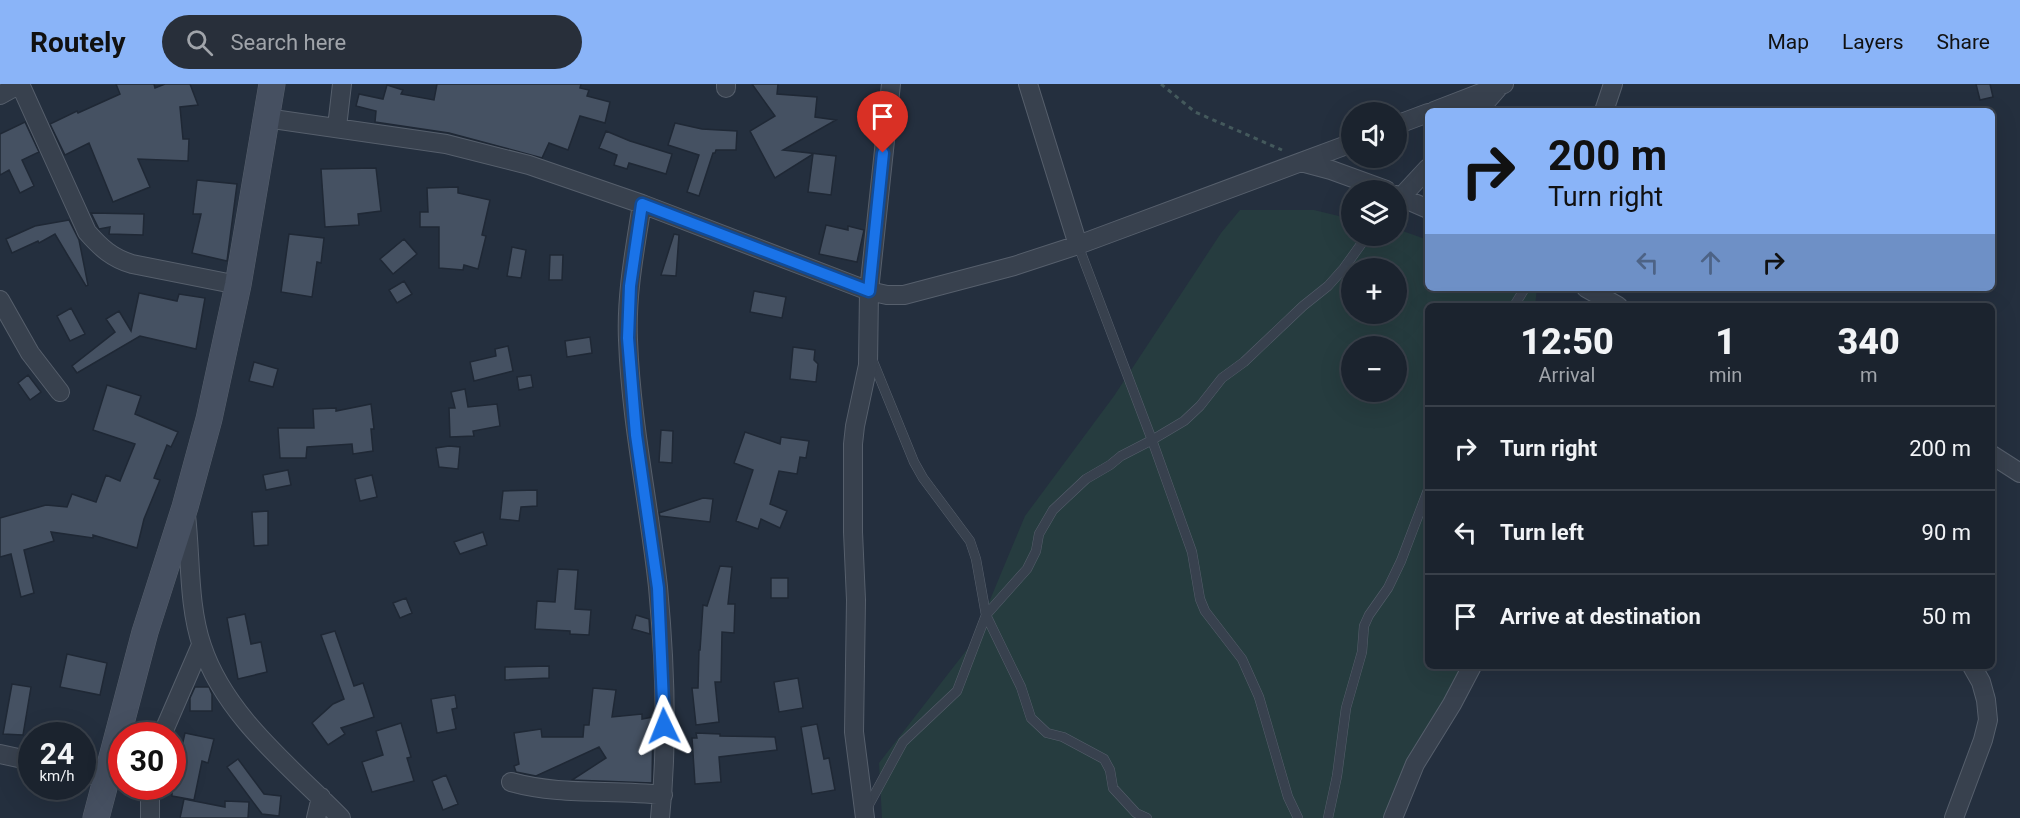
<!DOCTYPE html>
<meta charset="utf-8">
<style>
:root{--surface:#1b232e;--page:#282f3a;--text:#f1f3f6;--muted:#a0a4aa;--line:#39404a;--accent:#8ab4f8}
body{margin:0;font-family:Roboto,sans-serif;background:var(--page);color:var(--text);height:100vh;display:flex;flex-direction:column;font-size:22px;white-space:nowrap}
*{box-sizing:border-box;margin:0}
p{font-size:20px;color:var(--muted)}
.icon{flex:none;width:33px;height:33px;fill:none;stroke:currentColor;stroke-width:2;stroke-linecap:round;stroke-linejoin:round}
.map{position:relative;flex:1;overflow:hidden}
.drawer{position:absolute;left:1425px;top:219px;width:570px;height:366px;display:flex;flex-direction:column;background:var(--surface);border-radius:9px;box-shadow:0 6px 24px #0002,0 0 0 2px var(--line)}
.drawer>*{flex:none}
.top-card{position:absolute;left:1425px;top:24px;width:570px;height:183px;border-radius:9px;box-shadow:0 6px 24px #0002,0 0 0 2px var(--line);background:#8ab4f8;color:#111;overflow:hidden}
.tools{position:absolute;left:1341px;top:18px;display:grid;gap:12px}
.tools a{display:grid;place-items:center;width:66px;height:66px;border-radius:50%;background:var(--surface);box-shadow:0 6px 24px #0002,0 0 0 2px var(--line);font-size:30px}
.speed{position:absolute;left:18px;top:638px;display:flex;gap:12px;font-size:30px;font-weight:700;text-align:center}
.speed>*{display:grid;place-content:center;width:78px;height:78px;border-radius:50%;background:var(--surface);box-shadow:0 6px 24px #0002,0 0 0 2px var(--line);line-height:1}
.speed small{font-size:15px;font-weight:400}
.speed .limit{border:9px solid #d22;background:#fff;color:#111}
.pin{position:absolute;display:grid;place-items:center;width:51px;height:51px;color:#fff;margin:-62px -26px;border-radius:50% 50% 50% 0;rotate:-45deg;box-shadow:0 0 6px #0007}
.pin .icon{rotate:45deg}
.me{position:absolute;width:66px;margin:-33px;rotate:358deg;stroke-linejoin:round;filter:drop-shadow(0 0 4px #0008)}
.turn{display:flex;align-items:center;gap:21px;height:126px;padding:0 24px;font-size:27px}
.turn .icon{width:78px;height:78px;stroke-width:2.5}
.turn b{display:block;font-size:42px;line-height:51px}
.lanes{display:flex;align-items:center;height:57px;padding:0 24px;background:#0003;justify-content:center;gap:30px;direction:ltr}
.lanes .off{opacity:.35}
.eta{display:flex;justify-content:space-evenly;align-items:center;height:102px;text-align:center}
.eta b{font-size:36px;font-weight:800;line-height:42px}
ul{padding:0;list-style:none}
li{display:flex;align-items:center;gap:18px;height:84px;padding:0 24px;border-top:2px solid var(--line)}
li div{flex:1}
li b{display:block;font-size:22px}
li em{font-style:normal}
header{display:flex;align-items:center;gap:36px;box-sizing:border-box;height:84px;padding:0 30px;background:var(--accent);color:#111}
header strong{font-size:28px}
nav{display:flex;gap:33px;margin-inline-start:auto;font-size:21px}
.search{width:420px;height:54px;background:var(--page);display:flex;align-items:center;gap:15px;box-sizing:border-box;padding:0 21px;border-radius:33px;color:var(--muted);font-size:22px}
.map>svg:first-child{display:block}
.green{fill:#263c3f;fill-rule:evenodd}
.building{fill:#455162;stroke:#1f2835;stroke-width:1.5}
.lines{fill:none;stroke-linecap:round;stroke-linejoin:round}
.service-casing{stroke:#565f6c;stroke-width:10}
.minor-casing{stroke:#565f6c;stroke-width:20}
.secondary-casing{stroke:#565f6c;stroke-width:27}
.path{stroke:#44595c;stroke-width:3;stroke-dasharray:4.5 4.5;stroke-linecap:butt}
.service{stroke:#38414e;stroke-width:9}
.minor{stroke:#38414e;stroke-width:18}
.secondary{stroke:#465061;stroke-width:26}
.route-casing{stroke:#114b97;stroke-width:15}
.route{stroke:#1a73e8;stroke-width:10}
</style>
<header>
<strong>Routely</strong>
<div class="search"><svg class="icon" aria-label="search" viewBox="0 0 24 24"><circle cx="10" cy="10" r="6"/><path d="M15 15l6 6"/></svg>Search here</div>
<nav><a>Map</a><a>Layers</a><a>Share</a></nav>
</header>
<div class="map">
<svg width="2020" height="734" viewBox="0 0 2020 734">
<rect width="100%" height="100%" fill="#242f3e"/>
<path class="green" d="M1240 126H1314L1351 135 1352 152H1396L1397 145 1428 156V204H1537L1535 222H1428V582H1469L1388 734H882L879 679 972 559 1025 432 1114 312 1221 149ZM1352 184H1396V230H1352ZM1352 262H1396V308H1352Z"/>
<path class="building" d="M116 0H154L155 4 165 0H190L198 21 180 23 183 55H189L188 77 138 75 150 103 113 118 89 59 65 71 50 40 77 27 78 29 120 10Z
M437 0H581L580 4 589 6 587 12 610 18 605 39 580 32 568 66 549 59 542 74 449 49 375 38 376 27 356 22 359 10 383 15 387 1 403 6 401 10 434 16Z
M752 0H778L777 10 817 13 815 33 836 36 783 66 836 72 831 111 808 108 813 70 775 94 750 47 775 32Z
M1976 0H1990L1993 13 1980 16Z
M25 38 39 68 22 76 34 102 20 109 9 86 0 91V50Z
M675 39 702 45 737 47 736 66H716L715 69H713L699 112 687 108 699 71 668 61Z
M606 47 630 57 672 70 666 90 629 79 627 85 614 81 617 71 599 64Z
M376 84 381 127 358 130 359 141 325 143 321 85Z
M197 96 237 100 227 177 192 169 201 130H193Z
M458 103V109L490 116 482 151 486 152 478 185 464 181 463 186 439 184V143H420V128H428L427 104Z
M91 129 144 130 143 151 109 150 110 143 99 145Z
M69 136 79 156 88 201 86 202 55 150 39 159 38 157 12 169 6 155 35 142Z
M826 141 848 146V142L864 146 857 178 819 170Z
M289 150 324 154 321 179 317 178 312 213 281 208Z
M674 150 679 151 676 192 661 191Z
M404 155 417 170 393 190 380 175Z
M512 163 526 166 521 194 507 192Z
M550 171H563L562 196H549Z
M404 197 412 210 397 219 389 206Z
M754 207 786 213 782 234 750 228Z
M139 209 177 217 179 210 205 214 196 265 140 252 77 289 72 282 115 248 106 235 119 227 131 247Z
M71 224 85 250 70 257 57 232Z
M590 253 592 269 567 273 565 257Z
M508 262 513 287 474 297 470 278 496 272 495 265Z
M793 263 815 266 814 276 818 280 816 298 790 295Z
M254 278 278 285 273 303 249 297Z
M28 291 41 308 30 316 18 299Z
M531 291 533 303 519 306 517 293Z
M107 301 141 312 135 330 178 348 171 363 167 361 154 394 160 396 144 435 137 464 93 451V454L51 448 54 457 24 466 34 509 21 513 11 470 0 473V434L46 421 67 423 72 410 96 418 106 391 120 397 135 360 93 346Z
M465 305 468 323 497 320 500 342 473 347 474 352 450 353 449 324H455L451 308Z
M371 320 374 345H371L373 367 353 370 352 360 307 363 306 374H280L278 344H314L313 325 336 324V327Z
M661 346 673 347 672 379 659 378Z
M745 348 780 360 781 353 809 357 806 374 800 373 797 390 779 387 770 420 787 427 780 444 761 435 758 445 736 437 753 386 734 379Z
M449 362 460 363 458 385 439 383 436 364Z
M288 386 291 401 266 406 263 391Z
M372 391 377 413 360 417 355 395Z
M537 406V422L521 423 519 437 500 435 503 407Z
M703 414 713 415 710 438 660 432 659 429Z
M268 427V461L254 462 252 428Z
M483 448 487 461 460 470 454 458Z
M720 482 732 483 728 520H735L734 549 722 548 721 598H715L719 638 696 641 692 604H698L699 566H700L703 521 707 522Z
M558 485 578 486 575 525 591 526 589 551 570 550V547L535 545 537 517 555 518Z
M771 494H788V514H771Z
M406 514 412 529 400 534 393 519Z
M245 530 251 560 261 558 267 588 238 595 227 534Z
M636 531 649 535 650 550 632 545Z
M335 547 354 602 363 599 374 633 341 644 345 650 328 661 312 639 333 620 344 615 321 551Z
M67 570 107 579 100 611 60 603Z
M549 582V594L505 596V583Z
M798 594 803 624 779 628 774 598Z
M12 600 31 603 23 651 3 650Z
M195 603H209L212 610V627H190V614Z
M593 604 616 606 612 633 642 630V635L653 633 652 699 572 696 606 674 599 663 536 692 516 688 514 682 519 680 514 649 541 645 542 653H583L584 641H589Z
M455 611 457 624 452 625 456 645 437 649 431 615Z
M401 639 411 673 407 674 414 697 372 708 362 678 383 671 376 647Z
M817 640 824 675 829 674 835 706 812 710 801 643Z
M185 649 214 655 208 679 202 677 194 716 172 712V691L175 692Z
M696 649 720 650V652L775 653 777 666 719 673 721 698 695 700 692 654H697Z
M238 675 264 710 281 712 279 732 262 730 227 683Z
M446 691 458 720 443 726 432 697Z
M184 715 225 723V717L249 718 248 734H180Z"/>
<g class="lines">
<defs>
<path id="service" d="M1078 161 1152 356 1192 468 1200 515 1205 527 1242 575 1259 613 1288 713 1298 734
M1514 222 1525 204
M872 275 914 378 923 394 970 457 976 475 986 531 1021 603 1031 634 1047 649 1063 653 1104 675 1110 686 1113 704 1136 729 1147 734
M866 726 903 658 957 607 986 531 1027 485 1036 467 1039 450 1053 426 1086 395 1110 381 1121 372 1152 356 1184 337 1200 322 1222 294 1244 278 1303 222 1328 202 1344 184 1367 152
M1328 734 1337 692 1346 624 1362 568 1364 542 1369 531 1388 504 1401 477 1428 406"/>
<path id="minor" d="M20 0 87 148C101 164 112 174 132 180L238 201
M1028 0 1078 161
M726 4V0
M0 11 20 0
M1434 27 1504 0
M1478 27 1498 4
M1604 27 1613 0
M266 34 446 60 529 81 642 120 869 207 887 211H904L1014 182 1078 161 1352 59
M1396 41 1428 29
M337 43 342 0
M1301 78 1331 86 1386 106
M1396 111 1428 125
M1401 113 1428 84
M642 120C635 165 626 210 628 256 631 339 649 420 658 503 665 578 668 659 660 734
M1586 204 1618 222
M0 216 30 269 60 308
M1992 371 2020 389
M186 431C191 474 188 521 202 562 225 632 291 683 341 734
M162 651 201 561
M0 670 32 677
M82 689 106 694
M511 698C561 712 612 705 663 711
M150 734V702
M316 734 321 713
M865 734 854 648 856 516 853 448V360L855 342 868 281 869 207 891 0
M1393 734 1415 680 1452 620 1472 582
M1954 734 1983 656 1988 636 1986 616 1981 598 1972 582"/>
<path id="secondary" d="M96 734 145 548 185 423 209 335 238 201 272 0"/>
</defs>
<use href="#service" class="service-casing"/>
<use href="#minor" class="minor-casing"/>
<use href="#secondary" class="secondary-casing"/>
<path class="path" d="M1161 0 1195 28 1282 66"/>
<use href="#service" class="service"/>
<use href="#minor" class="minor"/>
<use href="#secondary" class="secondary"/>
</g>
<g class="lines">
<defs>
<path id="route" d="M664 642 658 504 636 351 628 254 630 202 642 120 869 207 883 69"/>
</defs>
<use href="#route" class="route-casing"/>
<use href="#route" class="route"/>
</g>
</svg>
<div class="tools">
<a><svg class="icon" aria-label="sound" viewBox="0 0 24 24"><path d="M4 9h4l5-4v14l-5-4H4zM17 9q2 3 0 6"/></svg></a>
<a><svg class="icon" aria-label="layers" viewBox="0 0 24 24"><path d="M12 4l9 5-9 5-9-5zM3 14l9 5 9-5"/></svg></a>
<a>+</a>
<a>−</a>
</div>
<div class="speed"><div>24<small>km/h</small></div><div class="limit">30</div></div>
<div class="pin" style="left:883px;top:69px;background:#d93025"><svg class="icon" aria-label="arrive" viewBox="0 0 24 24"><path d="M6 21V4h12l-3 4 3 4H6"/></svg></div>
<svg class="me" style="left:664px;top:642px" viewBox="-20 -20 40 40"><path d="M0-17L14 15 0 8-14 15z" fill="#1a73e8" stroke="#fff" stroke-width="4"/></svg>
<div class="top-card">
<div class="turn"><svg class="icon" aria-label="right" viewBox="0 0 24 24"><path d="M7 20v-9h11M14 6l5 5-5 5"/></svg><div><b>200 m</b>Turn right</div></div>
<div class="lanes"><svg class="icon off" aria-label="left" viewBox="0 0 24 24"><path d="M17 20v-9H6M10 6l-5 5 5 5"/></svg><svg class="icon off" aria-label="ahead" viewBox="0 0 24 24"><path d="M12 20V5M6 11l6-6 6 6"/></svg><svg class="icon" aria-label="right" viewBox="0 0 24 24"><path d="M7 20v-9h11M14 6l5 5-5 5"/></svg></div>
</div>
<section class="drawer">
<div class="eta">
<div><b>12:50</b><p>Arrival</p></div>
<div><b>1</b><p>min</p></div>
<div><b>340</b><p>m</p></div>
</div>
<ul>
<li><svg class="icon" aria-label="right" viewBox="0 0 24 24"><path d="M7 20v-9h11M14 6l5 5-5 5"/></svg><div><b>Turn right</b></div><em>200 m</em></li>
<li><svg class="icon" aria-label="left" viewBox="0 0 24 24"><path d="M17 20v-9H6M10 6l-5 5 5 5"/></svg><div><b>Turn left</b></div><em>90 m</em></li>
<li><svg class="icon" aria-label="arrive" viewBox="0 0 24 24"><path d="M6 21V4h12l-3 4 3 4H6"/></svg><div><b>Arrive at destination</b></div><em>50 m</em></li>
</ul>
</section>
</div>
